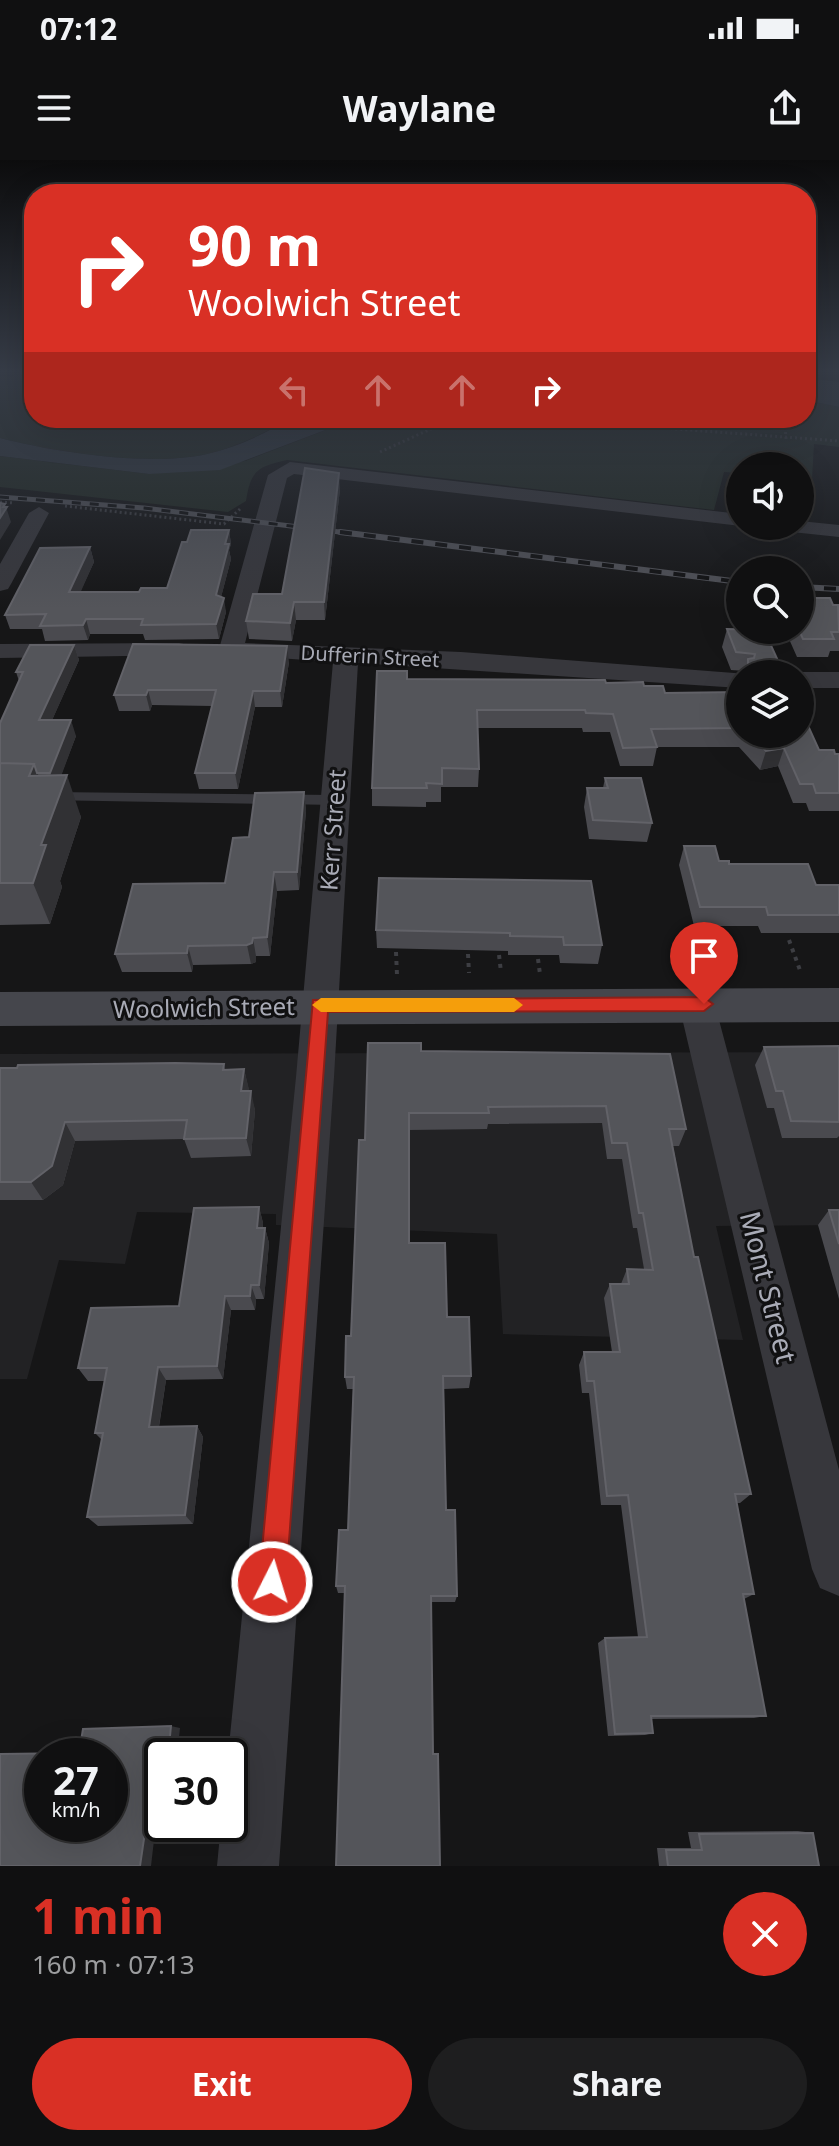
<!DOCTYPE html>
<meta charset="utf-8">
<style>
:root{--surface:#101011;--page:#1e1e1f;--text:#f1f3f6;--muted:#9c9d9f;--line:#303031;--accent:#d93025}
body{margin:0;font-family:"Noto Sans",sans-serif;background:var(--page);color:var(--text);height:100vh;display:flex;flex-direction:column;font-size:30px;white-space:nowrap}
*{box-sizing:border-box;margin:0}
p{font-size:26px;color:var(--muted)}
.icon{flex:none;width:44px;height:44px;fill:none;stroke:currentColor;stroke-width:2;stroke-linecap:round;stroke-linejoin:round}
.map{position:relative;height:1706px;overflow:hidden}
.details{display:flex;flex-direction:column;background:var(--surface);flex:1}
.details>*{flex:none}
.banner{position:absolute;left:24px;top:24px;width:792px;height:244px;border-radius:32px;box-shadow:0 8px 32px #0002,0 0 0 2px var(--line);background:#d93025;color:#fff;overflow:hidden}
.fabs{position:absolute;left:726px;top:292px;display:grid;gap:16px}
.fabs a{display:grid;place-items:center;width:88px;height:88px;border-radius:50%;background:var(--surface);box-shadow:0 8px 32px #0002,0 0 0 2px var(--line);font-size:40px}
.speed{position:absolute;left:24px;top:1578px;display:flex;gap:16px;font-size:40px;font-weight:700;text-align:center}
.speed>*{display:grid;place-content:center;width:104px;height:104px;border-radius:50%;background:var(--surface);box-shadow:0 8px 32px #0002,0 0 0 2px var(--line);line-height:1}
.speed small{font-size:20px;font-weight:400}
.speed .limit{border:4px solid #111;border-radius:12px;background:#fff;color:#111}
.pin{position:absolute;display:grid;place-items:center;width:68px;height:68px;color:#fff;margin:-82px -34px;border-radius:50% 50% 50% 0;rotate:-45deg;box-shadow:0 0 8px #0007}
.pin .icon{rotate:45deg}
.me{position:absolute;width:88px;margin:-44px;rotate:5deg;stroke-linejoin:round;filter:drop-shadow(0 0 6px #0008)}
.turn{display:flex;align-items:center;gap:28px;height:168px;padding:0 32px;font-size:36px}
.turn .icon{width:104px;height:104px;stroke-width:2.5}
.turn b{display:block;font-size:56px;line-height:68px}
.lanes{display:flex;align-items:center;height:76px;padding:0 32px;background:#0003;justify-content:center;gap:40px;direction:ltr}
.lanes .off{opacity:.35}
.round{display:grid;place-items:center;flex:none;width:84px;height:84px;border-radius:42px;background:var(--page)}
.head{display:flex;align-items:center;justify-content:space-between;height:136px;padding:0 32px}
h1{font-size:48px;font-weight:700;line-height:60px;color:var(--accent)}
.primary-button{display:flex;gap:16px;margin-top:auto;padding:16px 32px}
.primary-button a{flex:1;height:92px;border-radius:48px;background:var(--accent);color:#fff;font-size:32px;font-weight:700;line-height:92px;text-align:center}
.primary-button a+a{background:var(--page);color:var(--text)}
.status{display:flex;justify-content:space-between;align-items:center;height:56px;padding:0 40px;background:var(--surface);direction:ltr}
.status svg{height:22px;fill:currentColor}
header{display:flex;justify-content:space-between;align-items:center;height:104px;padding:0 32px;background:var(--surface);font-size:36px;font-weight:700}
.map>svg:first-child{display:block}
.built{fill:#222224}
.green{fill:#222a24}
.water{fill:#30373f}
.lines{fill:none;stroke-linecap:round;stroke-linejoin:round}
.path-far1{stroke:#3d3e43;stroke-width:3;stroke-dasharray:2 3;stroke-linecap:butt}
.path{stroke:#3d3e43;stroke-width:4;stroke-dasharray:4 5;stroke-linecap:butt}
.lane{fill:#37373c;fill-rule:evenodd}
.street{fill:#37373c;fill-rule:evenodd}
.secondary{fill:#45464c;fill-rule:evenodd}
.rail-far1-casing{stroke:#505157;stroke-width:5}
.rail-casing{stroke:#505157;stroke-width:6}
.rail-far1{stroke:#111112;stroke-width:3;stroke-dasharray:9;stroke-linecap:butt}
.rail{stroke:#111112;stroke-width:4;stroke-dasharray:12;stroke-linecap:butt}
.wall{fill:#4a4a4f}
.shaded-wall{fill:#313134}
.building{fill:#54555a;stroke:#626268;stroke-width:2;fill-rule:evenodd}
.route{fill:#d93025;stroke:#8d1f18;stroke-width:2}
.slow{fill:#f59e0b}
.labels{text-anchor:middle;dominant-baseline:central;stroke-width:6;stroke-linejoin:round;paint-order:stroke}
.far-street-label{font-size:20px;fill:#a9abb6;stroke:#111112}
.street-label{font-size:24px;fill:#a9abb6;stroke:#111112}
.near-street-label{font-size:28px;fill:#a9abb6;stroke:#111112}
</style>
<div class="status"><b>07:12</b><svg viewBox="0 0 49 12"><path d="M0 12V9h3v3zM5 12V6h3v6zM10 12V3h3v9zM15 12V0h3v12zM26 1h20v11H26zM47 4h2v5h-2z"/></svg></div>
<header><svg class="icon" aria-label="menu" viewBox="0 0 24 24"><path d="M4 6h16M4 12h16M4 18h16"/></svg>Waylane<svg class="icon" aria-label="share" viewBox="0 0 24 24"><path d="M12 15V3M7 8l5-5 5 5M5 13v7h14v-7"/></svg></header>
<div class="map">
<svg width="839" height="1706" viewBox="0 0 839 1706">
<rect width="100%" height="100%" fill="#161617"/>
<path class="built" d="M839 892V1065L716 1066 743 1180 503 1174 497 1074 276 1065V1054L137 1052 125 1104 59 1100 27 1219H0V894Z"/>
<path class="green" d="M34 210V258H291C265 273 237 287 207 294 152 307 54 292 0 278V216L12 217 19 211Z
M806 240 839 247V287L814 284 812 320 800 319V306H740V313L724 312 714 350 287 300C257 307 251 310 246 341L228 352 0 327V296L149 314 245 301 357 258H806Z"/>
<path class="water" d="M806 218 839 222V247L806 240Z
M291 258H357L220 310 149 314 0 296V278C54 292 152 307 207 294 237 287 265 274 291 258Z"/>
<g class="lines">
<path class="path-far1" d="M571 258 608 264 839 281
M786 279 785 265 789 258
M380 292 433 268 481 258
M0 342 15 343
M65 346 224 364 240 349"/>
<path class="path" d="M789 780 801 813
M498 786 501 812
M396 792 397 815
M468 794 469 813
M538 799 540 814"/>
<path class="lane" d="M51 632 335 635 342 640 335 645 46 640V634Z"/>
<path class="street" d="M290 302 740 354 741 366 294 314 287 318 245 483 461 492 747 514H740V528L358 503 334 917 279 1706H217L221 1664H230L228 1596 296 917 333 502 222 494 219 489 268 315Z
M39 347 49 353 11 424 8 429 0 431V404L29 353Z
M800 361 839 365V377L792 372 781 366H800Z
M179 483 188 485 191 490 188 495 0 498V484Z
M800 512H839V528H800V514H793Z
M697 831 710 835 715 845 839 1310V1436L820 1428 812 1409 679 845 684 835Z"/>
<path class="secondary" d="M839 828V862L0 866V832Z"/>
<defs>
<path id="rail-far1" d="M0 337 144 348 356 374"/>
<path id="rail" d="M340 372 740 422
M800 427 839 429"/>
</defs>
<use href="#rail-far1" class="rail-far1-casing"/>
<use href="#rail" class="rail-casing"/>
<use href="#rail-far1" class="rail-far1"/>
<use href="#rail" class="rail"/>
</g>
<path class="wall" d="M340 329 325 460H296L292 481 249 479 246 461 282 434Z
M229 370 231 384 229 390 231 399 221 437 226 452 219 479 145 480 143 474H90L88 480 45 481 42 469H10L5 455 90 387 94 402 80 432H139L167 428 187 382Z
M833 445 839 446V491H830L828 497H797L785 470H800Z
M727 469 784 514H744L745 511 731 510 722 487Z
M74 485 79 500 52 560 76 576 61 615 81 657 60 721 62 727 50 764 0 765V563L19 521 16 512Z
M289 502 282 547H255L238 629H199L195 613 212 546 152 545 150 551H119L114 535Z
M407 519 606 523 644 526 665 533 740 532V574H800L819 590 839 594V651H809L806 643H793L778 606 760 610 739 587H657L653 606H620L610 572H583L582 568H477L479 609 478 627H441V642H426V647L372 646V628Z
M605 618 652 663 647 682 589 679 584 647 587 628H603Z
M304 632 306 651 299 730 277 731 270 796H256V802L251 804 193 805 192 812H122L115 794 225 723 249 677Z
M684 686 719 701 729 704 816 725H839V773H761L758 766H694L679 705Z
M591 721 602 785 598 804 560 803 559 795H508V791L377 788 376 770Z
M839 886V976L837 978H782L774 948H767L755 905 764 887Z
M421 891 686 969 679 986H673L694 1097 751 1334 740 1343H737L754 1434 744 1439 766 1556 754 1558 651 1559 653 1573 645 1575 608 1576 598 1483 605 1478 638 1477 621 1345H601L589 1233H582L579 1205 584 1192H612L604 1138 610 1124H621L627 1109H644L637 1068H633L622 999H607L602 963 488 964 487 969 409 970V1083L447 1157 471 1216 469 1228 444 1229 446 1350 457 1436 455 1442H431L433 1594 440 1706 345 1433H338L336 1426 348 1370 353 1229H347L345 1217 351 1176 365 980Z
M224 904 225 910 244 909 249 931 255 950 251 996 191 998 184 979 75 981 63 1025 43 1040H0V908Z
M259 1047 263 1063V1068H265L269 1083 264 1139H256L255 1150H231L223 1219 166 1220 159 1267 197 1266 203 1277 193 1364 98 1366 87 1357 102 1280 95 1273 105 1221H88L78 1208 179 1146Z
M829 1050H839V1139L818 1065Z
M798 1671 813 1673 819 1706H659L657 1688H691L688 1672Z"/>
<path class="shaded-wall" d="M339 313 340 329 325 460 324 442Z
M5 344 11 362 0 380V358L3 347Z
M229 370 231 384 229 390 231 399 218 449 216 435Z
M90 387 94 402 74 447 69 432Z
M224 438 226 452 219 479 216 464Z
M294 442 296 460 292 481 290 463Z
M86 459 90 474 88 480 83 465Z
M74 485 79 500 45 576 39 560Z
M287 486 289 502 282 547 280 531Z
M148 530 152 545 150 551 146 535Z
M253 531 255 547 238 629 235 613Z
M71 560 76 576 56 630 50 613Z
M784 588 778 606 760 610 766 591Z
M34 604 50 645 29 616Z
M67 615 81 657 60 721 62 727 50 764 33 723 41 685Z
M304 632 306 651 299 730 297 712Z
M274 712 277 731 270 796 267 777Z
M253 778 256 796V802L251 804 247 785Z
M188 786 193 805 192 812 187 793Z
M244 909 249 929 246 951 241 931Z
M251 931 255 950 251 996 246 978Z
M65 962 75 981 63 1025 43 1040 31 1022Z
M259 1047 263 1063 262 1083 257 1068Z
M265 1068 269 1083 264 1139 259 1125Z
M251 1125 256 1139 255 1150 250 1136Z
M225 1136 231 1150 223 1219 217 1206Z
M158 1207 166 1220 157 1278 149 1267Z
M197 1266 203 1277 193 1364 185 1355Z
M171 1566 180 1568 177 1596H168Z
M156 1663 151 1706H140L146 1665Z"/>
<path class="building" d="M305 308 339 313 324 442H294L290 463 246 461 253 434H282Z
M0 343 5 344 3 347H7L0 358Z
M191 370H229L225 384H229L216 435 224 438 216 464 141 465 143 459H86L83 465 40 466 46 454 5 455 40 388 90 387 69 432H139L141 428H167L182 382H187Z
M800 438H830L833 445H838L839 472H831L834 479H803L799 470Z
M727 469 764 470 784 514H745L748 510V499L754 498 755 494 736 492Z
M133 484 287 486 280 531H253L235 613H195L216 530H148L146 535H114Z
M30 485H74L39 560H71L50 613H37L34 604 0 603V563L23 512H16Z
M377 511H407V519L605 520 606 523 643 522 644 526H663L665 533 740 532V568L651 569 657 587 623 588 613 554 586 553 585 550H477L479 609 442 608V624L426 623 427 628H372Z
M800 548 819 590H834L835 594H839V633H816L813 624H800L784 588 766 591 750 574H800Z
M0 603 34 604 29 616 67 615 41 685H46L33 723H0Z
M605 618H641L652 663 593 660 587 628H608Z
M304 632 297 712H274L267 777 253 778 252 783 247 785 188 786 187 793 115 794 133 724 225 723 233 678 249 677 255 633Z
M684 686H715L719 701H729V704H808L816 725H839V755H768L766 747H700Z
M379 718 591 721 602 785H564L563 777 510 776V773L376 770Z
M368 883H421V891L670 894 686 969H669L694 1097H698L751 1334H735L754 1434H743L766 1556H651L653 1573 615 1574 605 1478 647 1477 628 1335 607 1336 594 1221H587L584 1192H620L610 1124H629L627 1109 653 1110 643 1053H639L627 983H612L606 946 488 947 489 953H409V1083H445L447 1157H469L471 1216H443L446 1350H455L457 1436H431L433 1594H438L440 1706H336L345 1426H336L339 1370H348L354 1217H345L346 1176H351L359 980H365Z
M839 886V962L791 961 783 931H776L764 887Z
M175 903 224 904 223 910 244 909 241 931H251L246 978 184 979 187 960 65 962 52 1006 31 1022H0V908H17L18 905Z
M259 1047 257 1068H265L259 1125H251L250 1136H225L217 1206 158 1207 149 1267 197 1266 185 1355 87 1357 103 1273H95L107 1208H78L91 1148 179 1146 194 1048Z
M829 1050H839V1084Z
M171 1566 168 1596H162V1642L159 1664 146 1665 140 1706H0V1594L79 1593 83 1569ZM42 1596H110V1664H42Z
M813 1673 819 1706H668L666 1690H702L699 1674Z"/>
<linearGradient id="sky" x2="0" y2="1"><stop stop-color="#0c0c0d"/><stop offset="0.47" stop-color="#363c47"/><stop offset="1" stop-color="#363c47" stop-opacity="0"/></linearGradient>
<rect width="839" height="449" fill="url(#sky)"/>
<path class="route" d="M704 837 713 844 704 851 328 852 286 1422 282 1432 272 1435 263 1432 259 1422 313 840Z"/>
<path class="slow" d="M321 838H514L523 845 514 852H321L312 845Z"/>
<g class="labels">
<g class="far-street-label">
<text transform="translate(370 496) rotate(3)">Dufferin Street</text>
</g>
<g class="street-label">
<text transform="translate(332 670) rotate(-86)">Kerr Street</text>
<text transform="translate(204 847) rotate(-1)">Woolwich Street</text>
</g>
<g class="near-street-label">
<text transform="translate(769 1127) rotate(76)">Mont Street</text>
</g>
</g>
</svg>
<div class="fabs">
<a><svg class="icon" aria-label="sound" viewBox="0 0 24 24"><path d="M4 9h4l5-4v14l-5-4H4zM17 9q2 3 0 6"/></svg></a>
<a><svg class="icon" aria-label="search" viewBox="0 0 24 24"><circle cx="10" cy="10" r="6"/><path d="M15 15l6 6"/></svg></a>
<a><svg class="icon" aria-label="layers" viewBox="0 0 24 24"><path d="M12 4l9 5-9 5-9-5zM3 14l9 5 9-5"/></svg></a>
</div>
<div class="speed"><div>27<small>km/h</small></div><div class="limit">30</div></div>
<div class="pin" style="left:704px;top:844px;background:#d93025"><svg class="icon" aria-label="arrive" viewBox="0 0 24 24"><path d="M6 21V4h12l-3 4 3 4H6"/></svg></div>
<svg class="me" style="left:272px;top:1422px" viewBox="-20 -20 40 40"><circle r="17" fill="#d93025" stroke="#fff" stroke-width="3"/><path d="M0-11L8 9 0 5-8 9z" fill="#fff"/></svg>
<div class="banner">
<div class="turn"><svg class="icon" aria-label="right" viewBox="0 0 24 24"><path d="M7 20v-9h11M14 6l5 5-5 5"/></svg><div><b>90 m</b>Woolwich Street</div></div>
<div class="lanes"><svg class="icon off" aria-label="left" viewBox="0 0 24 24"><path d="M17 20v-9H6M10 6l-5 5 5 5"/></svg><svg class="icon off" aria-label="ahead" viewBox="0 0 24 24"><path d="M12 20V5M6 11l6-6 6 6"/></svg><svg class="icon off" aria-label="ahead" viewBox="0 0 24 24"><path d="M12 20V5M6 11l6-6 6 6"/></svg><svg class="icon" aria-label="right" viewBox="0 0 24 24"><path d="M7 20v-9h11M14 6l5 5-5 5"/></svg></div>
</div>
</div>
<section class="details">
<div class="head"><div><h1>1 min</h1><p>160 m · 07:13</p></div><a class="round" style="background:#d93025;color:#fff"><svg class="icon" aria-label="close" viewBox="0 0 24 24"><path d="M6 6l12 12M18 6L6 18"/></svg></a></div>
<div class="primary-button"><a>Exit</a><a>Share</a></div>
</section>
